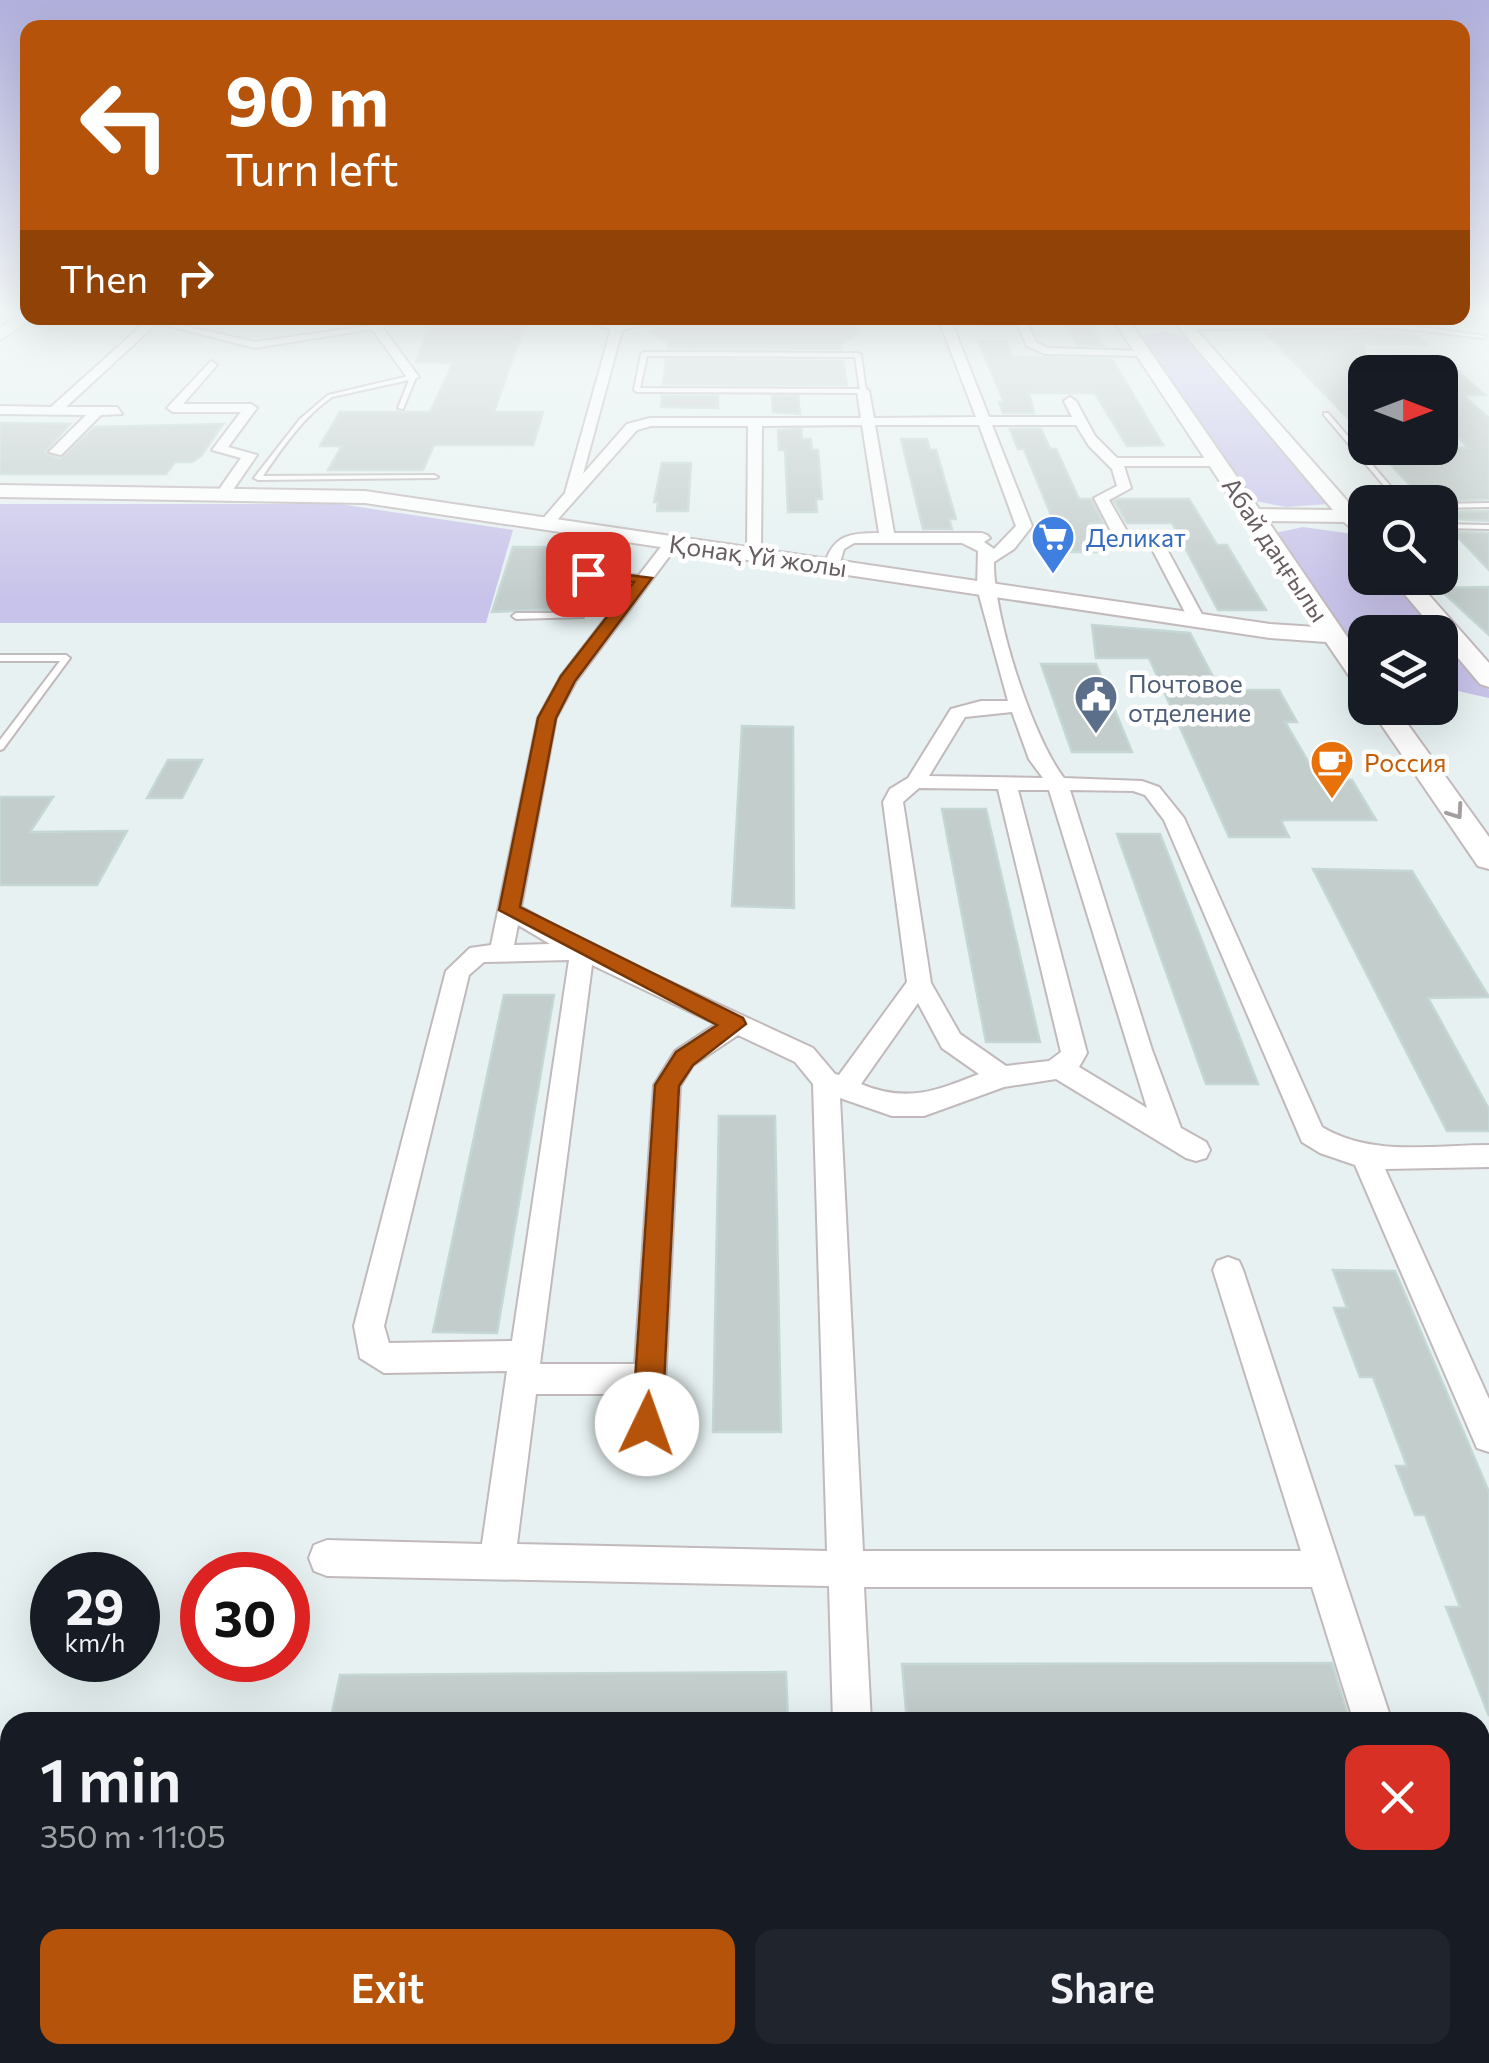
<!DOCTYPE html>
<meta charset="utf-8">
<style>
:root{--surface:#171b24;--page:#20242c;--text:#f1f3f6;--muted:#9ea1a6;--accent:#b45309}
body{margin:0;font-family:Commissioner,sans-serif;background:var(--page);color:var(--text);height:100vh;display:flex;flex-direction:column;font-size:38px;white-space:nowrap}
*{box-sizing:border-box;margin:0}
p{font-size:32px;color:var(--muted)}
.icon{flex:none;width:55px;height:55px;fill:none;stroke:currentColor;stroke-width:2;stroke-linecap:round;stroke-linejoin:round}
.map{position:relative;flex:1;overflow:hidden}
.side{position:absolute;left:0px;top:1712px;width:1490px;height:352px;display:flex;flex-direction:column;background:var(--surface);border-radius:30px 30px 0 0;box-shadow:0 10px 40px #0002}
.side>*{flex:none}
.banner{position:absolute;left:20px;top:20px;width:1450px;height:305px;border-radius:20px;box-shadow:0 10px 40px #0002;background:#b45309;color:#fff;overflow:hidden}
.needle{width:65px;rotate:90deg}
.buttons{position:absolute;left:1348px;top:355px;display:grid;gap:20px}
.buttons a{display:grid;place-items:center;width:110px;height:110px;border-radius:20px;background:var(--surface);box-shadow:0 10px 40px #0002;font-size:50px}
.speed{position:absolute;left:30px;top:1552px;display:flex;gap:20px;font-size:50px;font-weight:700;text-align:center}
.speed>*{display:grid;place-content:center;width:130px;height:130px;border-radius:50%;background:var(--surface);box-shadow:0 10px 40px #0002;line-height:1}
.speed small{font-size:25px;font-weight:400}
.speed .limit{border:15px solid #d22;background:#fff;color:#111}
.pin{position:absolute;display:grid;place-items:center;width:85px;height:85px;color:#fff;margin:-42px;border-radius:20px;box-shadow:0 5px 15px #0006}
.me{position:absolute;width:110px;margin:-55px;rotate:3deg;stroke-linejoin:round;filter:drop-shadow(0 0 8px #0008)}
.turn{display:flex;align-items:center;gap:35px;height:210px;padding:0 40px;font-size:45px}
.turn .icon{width:130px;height:130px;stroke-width:2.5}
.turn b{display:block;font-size:70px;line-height:85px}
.then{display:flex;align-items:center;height:95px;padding:0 40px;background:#0003;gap:20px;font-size:38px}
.round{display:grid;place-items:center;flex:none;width:105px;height:105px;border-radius:20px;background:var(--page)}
.headline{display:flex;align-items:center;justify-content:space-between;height:170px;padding:0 40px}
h1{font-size:60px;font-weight:600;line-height:75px}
.cta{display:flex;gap:20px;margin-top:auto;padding:20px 40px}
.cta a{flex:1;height:115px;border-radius:20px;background:var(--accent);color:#fff;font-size:40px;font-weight:600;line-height:115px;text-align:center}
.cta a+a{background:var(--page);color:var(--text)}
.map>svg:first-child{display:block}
.green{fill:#c8c3ea}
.building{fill:#c3cdcb;stroke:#c5d7d4;stroke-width:2.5}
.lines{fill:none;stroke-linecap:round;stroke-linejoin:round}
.lane-casing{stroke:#c1b9bb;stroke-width:4}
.street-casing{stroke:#c1b9bb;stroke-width:4}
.secondary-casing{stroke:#c3babc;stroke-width:4}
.lane{fill:#fff;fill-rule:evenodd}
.street{fill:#fff;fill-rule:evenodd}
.secondary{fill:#fff;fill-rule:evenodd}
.oneway{stroke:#a49ea0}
.route{fill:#b45309;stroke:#753606;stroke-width:2.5}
.labels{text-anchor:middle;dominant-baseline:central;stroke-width:9;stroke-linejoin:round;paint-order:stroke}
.far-shop-label{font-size:25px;fill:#366cbe;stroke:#fff;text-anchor:start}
.far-street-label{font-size:25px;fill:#685e61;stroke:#fff}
.far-service-label{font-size:25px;fill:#4e5e75;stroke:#fff;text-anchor:start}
.far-food-label{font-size:25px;fill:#c56008;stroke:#fff;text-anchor:start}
</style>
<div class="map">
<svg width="1489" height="2063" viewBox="0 0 1489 2063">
<rect width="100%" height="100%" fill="#e7f1f1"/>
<path class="green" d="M1162 332 1185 336 1328 504 1286 507 1255 501 1140 336Z
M0 504H339L513 530 486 623H0Z
M1303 527 1353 534 1365 547V578H1391L1439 632H1365V663L1275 533Z
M1440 634 1489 690V698L1440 687Z"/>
<path class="building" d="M466 318H494L505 326 527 318 494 412H543L533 445H434L423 470H328L342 446H320L340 412H430L453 363 416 362 431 324Z
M715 318H740L755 326 770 318H794L862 330 840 345 841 349 668 348V343L648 330Z
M1062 318H1086L1104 346 1077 345Z
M1265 332H1397L1414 334 1426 344H1365V436Z
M978 341H1006L1013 357 1112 359 1163 445 1127 446 1095 393H1029L1034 413H1003L999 402H1004Z
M1440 356 1485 395H1462L1489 418V499L1426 502 1375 448H1469L1440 420Z
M666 360 843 361 847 385 663 384Z
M662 396H718V408L661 407Z
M772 396H798L800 414 773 412Z
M0 423 70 424 45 452 60 459 95 427 223 424 201 456 192 462H175L166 474H0Z
M801 429 802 439H811L812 450H818L822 499H816L817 512H788L785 450H779L778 430Z
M1010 429H1041L1050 449H1056L1079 499H1091L1103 523H1090L1097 538H1089L1096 552H1066L1024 449H1018Z
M901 439H927L930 450H936L956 519H949L952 529H923Z
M662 463H691L688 511H657L658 502H654Z
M1119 499H1189L1217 545H1227L1266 610H1218L1172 523H1127L1114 501Z
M1489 511V521L1440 518V512Z
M1453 532 1489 533V570Z
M513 547H574L560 609 492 612Z
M1489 587V635L1438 588Z
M1092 625 1190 633 1220 690H1279L1297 722H1285L1319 780H1352L1376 820H1286L1281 821 1289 837H1229L1149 658H1096Z
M1041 664H1096L1132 752H1072Z
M742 726 793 727 794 908 732 906Z
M168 760H202L182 798H147Z
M0 797H53L30 832 127 831 97 885H0Z
M942 809H986L1040 1042H986Z
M1117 834H1160L1258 1084H1206Z
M1313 869 1412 871 1489 997 1428 998 1489 1109V1131H1447Z
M504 995H554L497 1333 433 1332Z
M719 1116H775L781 1432H713Z
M1333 1270 1395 1271 1489 1492V1716L1446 1607H1460L1425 1515H1415L1396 1466H1407L1373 1377H1360L1334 1308H1347Z
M1332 1663 1350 1722H907L902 1664Z
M786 1672 788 1722H330L340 1675Z"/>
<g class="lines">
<defs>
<path id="lane" d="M1397 324 1486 336 1483 338 1397 328 1186 329 1183 327 1186 325Z
M644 352 858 353 861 355 866 391 863 393 637 392 634 390 641 354ZM647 356 855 357 860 389 640 388Z
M413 375 416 377 403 409 398 408 409 380 332 397C304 416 282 448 263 476L434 475 438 477 436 478 258 480 254 478 300 419 328 395Z
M1324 413H1328L1404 502H1398L1324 415Z
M1489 503V507L1440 508V504Z
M1440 524 1489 525V529L1440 528Z
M579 572 645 576 649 578 645 580 591 577 583 617 516 619 512 616 516 613H576L584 576H579Z
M0 655H66L70 658 3 749 0 750V740L60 661H0Z"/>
<path id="street" d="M150 318 255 342 424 318 382 327 419 377 409 380 372 329 255 348 157 323 66 407H117L122 414 101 415 61 455 49 452 86 415 0 414V406L51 407Z
M570 318 617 324 676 318 622 330 583 474 627 424 650 418H861L857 391 863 387 869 391 874 418 976 417 940 323 824 321 819 318H1025L1036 342 1047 348 1148 351 1144 356 1045 354 1027 346 1017 324 952 323 989 417H1072L1064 401 1070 397 1076 401 1095 436 1117 458H1217L1224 462 1217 466H1124L1131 488 1109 500 1128 533 1162 540 1205 620 1197 625 1189 620 1151 547 1114 537 1094 498 1117 486 1112 469 1089 446 1076 425H992L1032 526 1014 549 994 562C993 615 1032 737 1064 778L1142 781 1159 787 1184 818 1322 1127C1372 1157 1433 1145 1489 1145V1167L1385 1169 1489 1399V1452L1477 1448 1355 1165 1320 1153 1302 1142 1164 820 1145 795 1133 791 1070 790 1152 1050 1181 1128 1206 1142 1210 1150 1206 1158 1196 1161 1186 1158 1056 1079 1004 1087 924 1116H892L840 1098 863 1551H1301L1213 1270 1217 1261 1228 1257 1239 1261 1243 1270 1392 1722H1354L1312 1587H864L871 1722H833L829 1586 327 1576 314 1571 309 1558 314 1545 327 1540 482 1544 507 1371 384 1373 360 1358 354 1326 446 971 470 948 491 945 538 718 561 676 667 539 680 542 576 681 556 718 521 907 590 945 813 1048 835 1074 839 1075 907 982 883 802 890 789 908 778 951 709 981 701H1008L977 588 978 551 962 543H854L844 549 838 569 824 566C833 535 849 533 879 533L862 425 762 426 761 558 747 555 748 426H651L637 430 551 527H541V521L565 493 611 329ZM875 425H979L1016 526 994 549 984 542 990 538 987 535 982 533H894ZM1012 712 1029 759 1043 778 929 776 965 717ZM919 788 998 789 1061 1052 1049 1061 1006 1066 960 1034 931 983 903 802ZM1018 790H1049L1147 1108 1079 1067 1087 1053ZM518 925 550 944 514 945ZM569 960 512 1341 389 1343 384 1326 469 975 484 962ZM592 965 716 1024 675 1051 654 1085 635 1364H540ZM918 1003 942 1048 979 1074C936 1091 907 1103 861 1084ZM738 1035 795 1062 813 1084 827 1551 517 1544 536 1394H633L631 1424 635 1435 647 1440 659 1435 663 1424 680 1086 693 1065Z
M211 361 217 365 183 404H251L257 408 228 447 257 455 228 497 223 498 216 494 241 458 212 450 241 412H173L167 408Z
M1341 502H1369H1365V510L1336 509 1334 506Z
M1480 1761H1489V1801H1480Z
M0 1995H10V2039H0Z
M1480 2011H1489V2055H1479Z"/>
<path id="secondary" d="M28 310V318H33L0 340V328Z
M1112 318H1127L1259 509 1333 510 1171 318H1186L1365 521V540L1344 522 1268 521 1365 663V689L1356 686 1326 642 1270 638 365 503 0 497V485L365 491 1270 624 1316 627Z
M1391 578H1414L1489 663V687L1480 684Z
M1370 708H1396L1489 837V869L1478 866Z"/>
</defs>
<use href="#lane" class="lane-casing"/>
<use href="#street" class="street-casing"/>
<use href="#secondary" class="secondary-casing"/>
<use href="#lane" class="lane"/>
<use href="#street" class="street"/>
<use href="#secondary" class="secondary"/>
</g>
<defs><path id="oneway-chevron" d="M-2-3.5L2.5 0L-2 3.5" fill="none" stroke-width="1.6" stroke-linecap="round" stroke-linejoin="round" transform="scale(2.5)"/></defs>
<use class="oneway" href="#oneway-chevron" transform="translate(1456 812) rotate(55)"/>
<linearGradient id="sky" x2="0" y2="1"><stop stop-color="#b1b0de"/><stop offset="0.52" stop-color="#f4f9f9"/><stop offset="1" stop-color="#f4f9f9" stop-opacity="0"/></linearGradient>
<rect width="1489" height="598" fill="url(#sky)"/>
<path class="route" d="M588 570 652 578 575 681 556 718 520 907 743 1018 746 1024 693 1065 679 1086 662 1424 658 1434 647 1438 637 1434 632 1424 655 1085 676 1052 717 1025 499 910 538 718 561 676 634 582 583 577V571Z"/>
<defs>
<symbol id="supermarket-pin" viewBox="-11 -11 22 30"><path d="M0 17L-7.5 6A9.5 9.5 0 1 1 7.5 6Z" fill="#3f7fe0" stroke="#fff"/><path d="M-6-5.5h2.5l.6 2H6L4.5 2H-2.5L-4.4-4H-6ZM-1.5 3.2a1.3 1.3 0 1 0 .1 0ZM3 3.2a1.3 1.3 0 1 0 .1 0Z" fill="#fff"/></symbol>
<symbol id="civic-pin" viewBox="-11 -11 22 30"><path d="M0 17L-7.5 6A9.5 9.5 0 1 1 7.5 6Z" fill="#5c6f8a" stroke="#fff"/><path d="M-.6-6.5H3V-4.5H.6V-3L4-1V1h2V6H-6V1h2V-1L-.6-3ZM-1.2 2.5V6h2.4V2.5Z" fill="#fff"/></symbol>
<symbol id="cafe-pin" viewBox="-11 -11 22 30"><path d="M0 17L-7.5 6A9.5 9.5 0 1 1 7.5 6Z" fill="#e8710a" stroke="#fff"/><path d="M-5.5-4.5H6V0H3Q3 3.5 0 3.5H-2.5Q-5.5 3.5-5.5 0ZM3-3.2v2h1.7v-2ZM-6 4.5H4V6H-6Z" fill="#fff"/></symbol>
</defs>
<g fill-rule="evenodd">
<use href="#supermarket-pin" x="1028" y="512" width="50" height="68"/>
<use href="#civic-pin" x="1071" y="672" width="50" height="68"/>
<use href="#cafe-pin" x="1307" y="737" width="50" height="68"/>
</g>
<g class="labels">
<g class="far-shop-label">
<text x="1086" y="537">Деликат</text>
</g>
<g class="far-street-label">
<text transform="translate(1276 549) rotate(56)">Абай даңғылы</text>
<text transform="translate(758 555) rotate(8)">Қонақ Үй жолы</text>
</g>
<g class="far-service-label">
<text x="1128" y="683">Почтовое<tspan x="1128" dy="29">отделение</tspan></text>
</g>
<g class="far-food-label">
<text x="1364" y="762">Россия</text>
</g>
</g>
</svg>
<div class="buttons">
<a><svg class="needle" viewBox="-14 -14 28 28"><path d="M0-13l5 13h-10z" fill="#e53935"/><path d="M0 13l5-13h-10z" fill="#9ea1a6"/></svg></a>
<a><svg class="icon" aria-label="search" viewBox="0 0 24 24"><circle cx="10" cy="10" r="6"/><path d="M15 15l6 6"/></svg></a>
<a><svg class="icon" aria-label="layers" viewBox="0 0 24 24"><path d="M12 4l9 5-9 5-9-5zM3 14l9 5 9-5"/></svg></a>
</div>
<div class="speed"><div>29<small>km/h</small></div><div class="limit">30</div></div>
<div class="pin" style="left:588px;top:574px;background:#d93025"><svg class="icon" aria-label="arrive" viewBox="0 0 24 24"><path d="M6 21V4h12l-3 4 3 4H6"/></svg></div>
<svg class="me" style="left:647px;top:1424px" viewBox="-20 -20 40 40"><circle r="19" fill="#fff"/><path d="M0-13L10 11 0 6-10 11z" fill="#b45309"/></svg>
<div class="banner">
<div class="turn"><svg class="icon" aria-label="left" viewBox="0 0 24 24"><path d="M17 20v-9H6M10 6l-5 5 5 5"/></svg><div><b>90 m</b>Turn left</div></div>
<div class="then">Then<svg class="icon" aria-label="right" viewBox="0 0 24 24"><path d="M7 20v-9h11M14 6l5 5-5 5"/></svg></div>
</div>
<section class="side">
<div class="headline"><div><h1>1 min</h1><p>350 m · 11:05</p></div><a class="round" style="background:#d93025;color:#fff"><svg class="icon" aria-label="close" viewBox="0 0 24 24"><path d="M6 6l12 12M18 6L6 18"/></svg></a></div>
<div class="cta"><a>Exit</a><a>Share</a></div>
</section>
</div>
